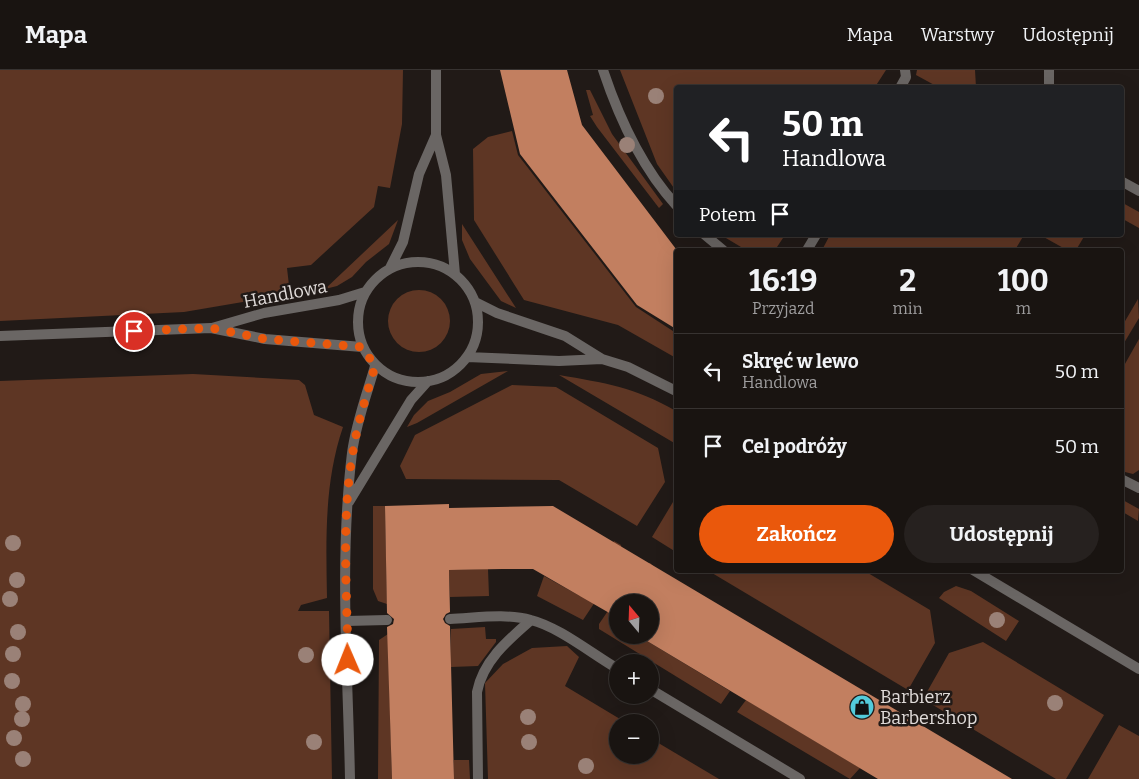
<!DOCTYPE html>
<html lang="pl">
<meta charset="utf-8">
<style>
:root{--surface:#191411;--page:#26211f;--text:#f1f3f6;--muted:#9f9e9f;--line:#373331;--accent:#ea580c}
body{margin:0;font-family:Bitter,serif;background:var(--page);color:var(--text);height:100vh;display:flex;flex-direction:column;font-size:19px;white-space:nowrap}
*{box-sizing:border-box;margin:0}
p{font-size:16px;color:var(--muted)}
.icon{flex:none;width:28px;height:28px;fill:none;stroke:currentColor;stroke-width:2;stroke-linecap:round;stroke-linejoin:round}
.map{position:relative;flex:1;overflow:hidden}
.side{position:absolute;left:674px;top:178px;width:450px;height:325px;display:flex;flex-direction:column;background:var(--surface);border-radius:5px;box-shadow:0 5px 20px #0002,0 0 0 1px var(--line)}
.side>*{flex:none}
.top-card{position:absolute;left:674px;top:15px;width:450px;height:152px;border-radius:5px;box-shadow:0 5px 20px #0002,0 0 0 1px var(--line);background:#202124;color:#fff;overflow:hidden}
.needle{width:32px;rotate:341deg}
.tools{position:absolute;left:609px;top:524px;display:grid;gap:10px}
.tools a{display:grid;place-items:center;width:50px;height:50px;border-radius:50%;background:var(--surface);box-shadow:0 5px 20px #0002,0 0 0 1px var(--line);font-size:25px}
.pin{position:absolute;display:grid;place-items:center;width:42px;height:42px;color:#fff;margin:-21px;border:2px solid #fff;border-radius:50%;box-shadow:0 1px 5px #0007}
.me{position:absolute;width:55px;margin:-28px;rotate:359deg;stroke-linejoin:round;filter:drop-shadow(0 0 4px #0008)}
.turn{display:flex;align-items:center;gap:18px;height:105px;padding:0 25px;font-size:22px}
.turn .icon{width:65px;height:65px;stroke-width:2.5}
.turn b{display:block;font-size:35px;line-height:42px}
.then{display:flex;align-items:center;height:48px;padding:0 25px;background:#0003;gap:10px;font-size:19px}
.eta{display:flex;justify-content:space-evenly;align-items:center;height:85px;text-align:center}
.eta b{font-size:30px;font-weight:700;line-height:35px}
.button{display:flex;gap:10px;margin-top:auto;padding:10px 25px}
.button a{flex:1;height:58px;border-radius:30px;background:var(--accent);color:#fff;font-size:20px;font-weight:700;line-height:58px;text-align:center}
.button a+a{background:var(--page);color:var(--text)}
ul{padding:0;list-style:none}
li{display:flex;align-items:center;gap:15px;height:75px;padding:0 25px;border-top:1px solid var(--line)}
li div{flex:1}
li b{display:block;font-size:19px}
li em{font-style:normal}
header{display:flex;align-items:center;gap:30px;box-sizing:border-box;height:70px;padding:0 25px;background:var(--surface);border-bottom:1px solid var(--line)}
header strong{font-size:24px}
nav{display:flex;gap:28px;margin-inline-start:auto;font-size:18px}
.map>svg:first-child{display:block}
.green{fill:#5e3624}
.building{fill:#c27f60}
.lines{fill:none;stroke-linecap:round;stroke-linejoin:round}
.service{stroke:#6a6664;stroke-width:10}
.minor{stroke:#6a6664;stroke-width:10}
.tree{fill:#9a8177}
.route{stroke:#ea580c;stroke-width:9;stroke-dasharray:0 16.2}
.labels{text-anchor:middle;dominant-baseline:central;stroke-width:5;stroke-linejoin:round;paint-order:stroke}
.street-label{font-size:18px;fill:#e0dbd9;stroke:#211a17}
.poi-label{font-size:18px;fill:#e0dbd9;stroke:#211a17;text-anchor:start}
</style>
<header>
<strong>Mapa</strong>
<nav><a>Mapa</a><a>Warstwy</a><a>Udostępnij</a></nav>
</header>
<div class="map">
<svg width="1139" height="709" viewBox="0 0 1139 709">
<rect width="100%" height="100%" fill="#211a17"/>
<path class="green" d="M0 0H403L402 54 390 118 378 116 374 137 311 195 287 198 290 224 184 242 0 251Z
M620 0H886L875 17 676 18V121L657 94Z
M917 0H975L976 17H938L916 5Z
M586 20H590L612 64 663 134 659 138 597 57 590 46 593 45Z
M512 61 518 85 636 237 676 263V288L618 255 524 230 474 150 473 79 488 67Z
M1121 132 1139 142V158L1121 148Z
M398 150 389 174 366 192 352 207 337 216 325 219Z
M462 154 516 238 501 231 470 189 462 170Z
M721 165H785L775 180H746Z
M830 165H1024L1015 180H822Z
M1040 165H1085L1076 180H1067Z
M388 251a31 31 0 1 1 62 0a31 31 0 1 1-62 0Z
M1138 229 1139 248 1121 278V258Z
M1139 269V400L1133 404 1121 401V301Z
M508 301 417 353 407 357 414 345 428 331 450 322 481 304Z
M193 304 299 310 305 315 314 345 343 357C324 413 326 470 327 528L301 535 298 541H329L332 709H0V311Z
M559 305C605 313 635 317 676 341V374Z
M512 315 556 317 658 378 665 412 637 456 559 410 406 409 400 396 415 365Z
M676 427V482L652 467Z
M1121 429 1139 439 1138 451 1121 441Z
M373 436H385L387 534 378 531 373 519Z
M614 471 621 475 623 490 583 550 537 526 544 506 580 526Z
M650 493 653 496 631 532H618V565H637L730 621 721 634 599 559V554L640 494Z
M488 499 489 526 450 527 449 500Z
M707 500H863L930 540 935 573 908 620Z
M956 516 971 521 1019 551 1006 571 939 528 944 522Z
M485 557 486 569H496V572L478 596 451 597V559Z
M388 564 392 709H378L379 570Z
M983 572 1104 645 1066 709H1056L923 629 949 583Z
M567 576 579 587 565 616 625 652H618V685H650V668L719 709H488L485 613 503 594 532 578Z
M746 630 860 698 850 709 737 642Z
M1119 655 1139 666V709H1088Z
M454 690H469L470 709H454Z"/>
<path class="building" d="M500 0H567L582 55 676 179V259L637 235 520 84Z
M449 434V438L553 436 1012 709H878L637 565H650V532H618V548L533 499H502L449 500 450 542 446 544 443 549 445 553 450 556 454 709H392L387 557 393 554 394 549 387 543 385 436Z"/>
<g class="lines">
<path class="service" d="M603 0C619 48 641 97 676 135
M1049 0V18
M900 18 906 7 905 0
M1121 111 1139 121
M705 165 723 180
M807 180 816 165
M1121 409 1139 418
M450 549C476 548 506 543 531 550 559 557 592 584 618 599
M347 551 387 550
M650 619 800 709
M478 709 477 622C483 591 508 570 531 550"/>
<path class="minor" d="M436 0V65L446 105 455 204
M358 252a60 60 0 1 1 120 0a60 60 0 1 1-120 0Z
M390 198 403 172 419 104 436 65
M475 232 497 243 565 266 602 289 628 297 676 321
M212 258 264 243 339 230 365 222
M0 266 211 258 265 269 362 277
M467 287 559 291 602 289
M349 432 411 330 428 311
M973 500 1139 599
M350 709C348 601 339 491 352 383 356 353 367 324 375 296"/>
</g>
<g class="tree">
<circle cx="656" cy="26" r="8"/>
<circle cx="627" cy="75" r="8"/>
<circle cx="13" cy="473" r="8"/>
<circle cx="17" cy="510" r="8"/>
<circle cx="10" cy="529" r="8"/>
<circle cx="997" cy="550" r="8"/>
<circle cx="18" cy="562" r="8"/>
<circle cx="13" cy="584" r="8"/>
<circle cx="306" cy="585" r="8"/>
<circle cx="12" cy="611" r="8"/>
<circle cx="1055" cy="633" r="8"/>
<circle cx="23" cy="634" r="8"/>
<circle cx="528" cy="647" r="8"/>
<circle cx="22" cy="649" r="8"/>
<circle cx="14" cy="668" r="8"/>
<circle cx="314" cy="672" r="8"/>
<circle cx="529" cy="672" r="8"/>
<circle cx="23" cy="689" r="8"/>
<circle cx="586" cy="696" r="8"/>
</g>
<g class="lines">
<path class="route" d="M134 261 211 258 265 269 362 277 375 296C367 324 358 351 353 381 341 449 347 521 348 590"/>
</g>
<defs>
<symbol id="shop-disc" viewBox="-11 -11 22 22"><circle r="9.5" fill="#53cbdb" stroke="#211a17"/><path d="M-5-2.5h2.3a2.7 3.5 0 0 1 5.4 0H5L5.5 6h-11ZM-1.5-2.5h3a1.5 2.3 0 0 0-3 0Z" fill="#111"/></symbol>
</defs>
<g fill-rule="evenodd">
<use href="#shop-disc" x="848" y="623" width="28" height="28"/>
</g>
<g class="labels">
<g class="street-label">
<text transform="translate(285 224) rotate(-11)">Handlowa</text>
</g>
<g class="poi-label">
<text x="880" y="627">Barbierz<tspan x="880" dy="21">Barbershop</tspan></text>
</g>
</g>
</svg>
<div class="tools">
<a><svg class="needle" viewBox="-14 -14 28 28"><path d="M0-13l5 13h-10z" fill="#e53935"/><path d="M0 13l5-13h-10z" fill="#9f9e9f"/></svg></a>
<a>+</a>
<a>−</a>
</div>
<div class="pin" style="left:134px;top:261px;background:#d93025"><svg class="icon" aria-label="arrive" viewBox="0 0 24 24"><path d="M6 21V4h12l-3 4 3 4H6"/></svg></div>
<svg class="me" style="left:348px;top:590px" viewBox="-20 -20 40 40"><circle r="19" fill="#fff"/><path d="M0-13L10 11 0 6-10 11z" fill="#ea580c"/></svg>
<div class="top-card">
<div class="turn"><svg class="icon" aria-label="left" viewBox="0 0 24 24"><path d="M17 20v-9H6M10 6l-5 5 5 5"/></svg><div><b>50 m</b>Handlowa</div></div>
<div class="then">Potem<svg class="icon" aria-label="arrive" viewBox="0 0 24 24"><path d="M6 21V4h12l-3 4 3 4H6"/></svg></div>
</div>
<section class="side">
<div class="eta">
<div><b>16:19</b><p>Przyjazd</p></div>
<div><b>2</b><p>min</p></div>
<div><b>100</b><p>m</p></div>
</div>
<ul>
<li><svg class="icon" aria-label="left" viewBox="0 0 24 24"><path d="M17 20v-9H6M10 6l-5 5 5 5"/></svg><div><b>Skręć w lewo</b><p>Handlowa</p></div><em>50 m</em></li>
<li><svg class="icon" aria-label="arrive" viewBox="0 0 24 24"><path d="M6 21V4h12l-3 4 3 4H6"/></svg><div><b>Cel podróży</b></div><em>50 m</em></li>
</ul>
<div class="button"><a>Zakończ</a><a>Udostępnij</a></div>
</section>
</div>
